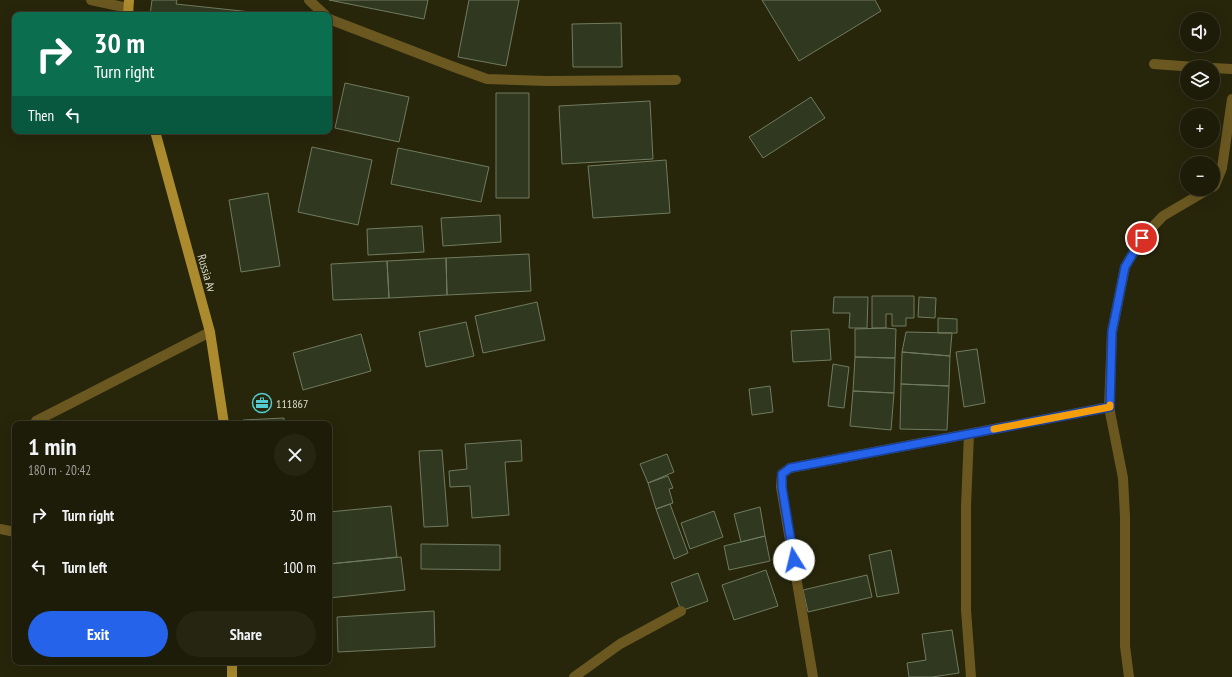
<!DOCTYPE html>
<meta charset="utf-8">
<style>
:root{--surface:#1d1c08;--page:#252512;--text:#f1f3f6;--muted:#a0a19c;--line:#3b3a29;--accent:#2563eb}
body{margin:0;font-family:"PT Sans Narrow",sans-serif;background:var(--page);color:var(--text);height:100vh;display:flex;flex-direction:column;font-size:15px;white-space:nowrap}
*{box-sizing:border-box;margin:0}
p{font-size:13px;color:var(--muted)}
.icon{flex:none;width:22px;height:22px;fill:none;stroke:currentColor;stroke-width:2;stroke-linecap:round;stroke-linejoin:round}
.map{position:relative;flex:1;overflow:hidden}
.drawer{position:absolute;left:12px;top:421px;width:320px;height:244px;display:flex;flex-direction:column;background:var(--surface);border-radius:8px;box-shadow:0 4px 16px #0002,0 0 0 1px var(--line)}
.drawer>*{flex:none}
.guide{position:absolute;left:12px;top:12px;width:320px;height:122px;border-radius:8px;box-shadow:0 4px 16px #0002,0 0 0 1px var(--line);background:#0b6e4f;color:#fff;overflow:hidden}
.tools{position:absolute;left:1180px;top:12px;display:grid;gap:8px}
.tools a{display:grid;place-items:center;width:40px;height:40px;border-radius:50%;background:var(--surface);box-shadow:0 4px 16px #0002,0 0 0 1px var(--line);font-size:20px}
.pin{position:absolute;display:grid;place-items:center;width:34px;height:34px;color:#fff;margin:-17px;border:2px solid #fff;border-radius:50%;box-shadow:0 1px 4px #0007}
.me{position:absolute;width:44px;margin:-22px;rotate:351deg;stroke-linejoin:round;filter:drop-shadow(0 0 3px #0008)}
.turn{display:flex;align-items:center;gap:14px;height:84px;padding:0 16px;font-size:18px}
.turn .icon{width:52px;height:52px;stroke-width:2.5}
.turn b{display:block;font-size:28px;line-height:34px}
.then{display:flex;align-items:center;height:38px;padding:0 16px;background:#0003;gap:8px;font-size:15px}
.round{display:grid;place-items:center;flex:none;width:42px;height:42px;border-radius:21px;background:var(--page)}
.head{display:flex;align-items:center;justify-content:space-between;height:68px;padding:0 16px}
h1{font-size:24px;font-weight:700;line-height:30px}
.primary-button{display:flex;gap:8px;margin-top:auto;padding:8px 16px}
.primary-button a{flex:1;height:46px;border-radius:24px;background:var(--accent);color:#fff;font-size:16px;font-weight:700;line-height:46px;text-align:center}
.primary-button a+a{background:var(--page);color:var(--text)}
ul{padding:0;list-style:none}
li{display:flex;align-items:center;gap:12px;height:52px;padding:0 16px}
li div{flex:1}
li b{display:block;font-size:15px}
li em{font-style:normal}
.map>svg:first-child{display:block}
.building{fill:#303920;stroke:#707b5f}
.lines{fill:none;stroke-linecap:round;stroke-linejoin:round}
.minor{stroke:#6b5821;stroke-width:10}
.major{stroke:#ab8b2d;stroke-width:10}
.route-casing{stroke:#184099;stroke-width:10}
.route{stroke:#2563eb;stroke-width:7}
.slow{stroke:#f59e0b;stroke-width:7}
.labels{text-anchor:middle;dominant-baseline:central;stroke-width:4;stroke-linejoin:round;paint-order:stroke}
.street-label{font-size:12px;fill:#dfdfcf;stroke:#27260b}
.poi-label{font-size:12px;fill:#dfdfcf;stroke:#27260b;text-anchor:start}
</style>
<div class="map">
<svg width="1232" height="677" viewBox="0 0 1232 677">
<rect width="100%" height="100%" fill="#27260b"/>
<path class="building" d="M152 0H177L176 4 279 15H150Z
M329 0H428L424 19Z
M469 0H519L506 66 458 57Z
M762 0H875L881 11 799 61Z
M621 23 622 67H573L572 24Z
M345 83 409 97 399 142 335 128Z
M496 93H529V198H496Z
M811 97 825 118 763 158 749 137Z
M650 101 653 159 562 164 559 106Z
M312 147 372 160 358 225 298 212Z
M398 148 489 167 481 202 391 184Z
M666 160 670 213 593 218 588 166Z
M268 193 280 266 241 272 229 200Z
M500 215 501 242 443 246 441 218Z
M422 226 424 252 368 255 367 229Z
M529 254 531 291 447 295 446 258Z
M446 258 447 295 389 298 387 261Z
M387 261 389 298 333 300 331 264Z
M872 296H914V318H906V326H892V314H886V328H872Z
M834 297H868L867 328H849L850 313H833Z
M919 297 936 298 935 318 918 317Z
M537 302 545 340 483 353 475 316Z
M938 318 957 319V333H938Z
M466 322 474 356 426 367 419 332Z
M886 328 896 329 895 358 855 357V329Z
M829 329 831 360 793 362 791 331Z
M906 332 952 333 950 356 902 352Z
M361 334 371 371 303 390 293 353Z
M977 349 985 403 964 407 956 352Z
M902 352 950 356 949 386 901 384Z
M855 357 895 358 894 393 853 391Z
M833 364 849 367 844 408 828 406Z
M901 384 949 386 947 430 900 429Z
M770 386 773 412 752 415 749 389Z
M853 391 894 393 891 430 850 426Z
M284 418V424H243V420Z
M521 440 522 461 505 462 509 515 472 518 470 486 450 487 449 471 467 469 465 444Z
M442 450 448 526 424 527 419 451Z
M667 454 674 472 648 483 640 464Z
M668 476 673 488 669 489 673 503 656 509 648 483Z
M670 504 688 553 674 559 656 509Z
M391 506 397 557 329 564V512Z
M760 507 765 536 741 542 734 514Z
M714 511 723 537 690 549 681 523Z
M765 536 770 561 729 570 724 546Z
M421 544 500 545V570L421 569Z
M891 550 899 593 877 597 869 555Z
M401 557 405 590 329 598V564Z
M766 570 778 606 734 620 722 585Z
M698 573 708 601 681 611 671 583Z
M867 575 872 597 808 612 803 590Z
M434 611 435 647 338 652 337 617Z
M952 630 959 673 932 677H909L907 663 926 660 922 634Z"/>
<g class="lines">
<path class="minor" d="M91 0 128 8
M309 0 325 15
M329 19 454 67 487 79 547 81 676 80
M1154 64 1195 67
M1213 68 1232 69
M1213 187 1215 185 1222 168 1232 99
M36 421 210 332
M969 434 966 506V610L971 677
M0 529 15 532
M574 677 620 644 681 611
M813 677 781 487 782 474 790 468 1109 407
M1129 677 1125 646V516L1123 478 1109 407 1112 332 1125 267 1142 238 1163 216 1209 189"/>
<path class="major" d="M128 15 129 0
M155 131 210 332 224 424
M232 662V677"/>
</g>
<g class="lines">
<defs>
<path id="route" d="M794 560 782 487V474L790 468 1110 407 1112 332 1125 267 1142 238"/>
</defs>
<use href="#route" class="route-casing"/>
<use href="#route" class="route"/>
<path class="slow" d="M994 429 1110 407V405"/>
</g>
<defs>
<symbol id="office-ring" viewBox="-11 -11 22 22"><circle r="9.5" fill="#27260b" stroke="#52ccd0" stroke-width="1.5"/><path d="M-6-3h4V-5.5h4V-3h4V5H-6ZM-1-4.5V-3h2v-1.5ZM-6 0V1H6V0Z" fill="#52ccd0"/></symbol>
</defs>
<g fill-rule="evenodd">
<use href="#office-ring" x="251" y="392" width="22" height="22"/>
</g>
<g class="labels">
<g class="street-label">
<text transform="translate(207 273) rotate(74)">Russia Av</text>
</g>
<g class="poi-label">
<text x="276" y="403">111867</text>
</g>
</g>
</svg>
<div class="tools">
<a><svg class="icon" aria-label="sound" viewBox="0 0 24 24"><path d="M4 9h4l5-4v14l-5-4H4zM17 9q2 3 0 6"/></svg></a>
<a><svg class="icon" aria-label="layers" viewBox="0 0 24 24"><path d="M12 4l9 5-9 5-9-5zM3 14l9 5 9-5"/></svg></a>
<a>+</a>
<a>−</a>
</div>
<div class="pin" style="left:1142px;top:238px;background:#d93025"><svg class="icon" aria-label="arrive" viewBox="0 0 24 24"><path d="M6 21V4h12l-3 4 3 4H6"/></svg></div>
<svg class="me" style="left:794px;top:560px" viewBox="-20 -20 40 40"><circle r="19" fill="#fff"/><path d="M0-13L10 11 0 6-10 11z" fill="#2563eb"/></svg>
<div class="guide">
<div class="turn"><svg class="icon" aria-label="right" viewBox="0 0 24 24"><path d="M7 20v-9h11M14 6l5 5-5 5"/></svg><div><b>30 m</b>Turn right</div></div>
<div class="then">Then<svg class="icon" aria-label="left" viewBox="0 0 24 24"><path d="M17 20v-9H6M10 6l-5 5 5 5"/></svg></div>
</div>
<section class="drawer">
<div class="head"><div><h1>1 min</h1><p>180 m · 20:42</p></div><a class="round"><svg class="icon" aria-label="close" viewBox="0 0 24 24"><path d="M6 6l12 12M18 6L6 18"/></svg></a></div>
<ul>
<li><svg class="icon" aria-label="right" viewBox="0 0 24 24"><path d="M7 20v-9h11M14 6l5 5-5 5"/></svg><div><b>Turn right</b></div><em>30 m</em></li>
<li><svg class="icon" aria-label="left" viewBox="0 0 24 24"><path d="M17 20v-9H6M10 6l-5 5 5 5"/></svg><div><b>Turn left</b></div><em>100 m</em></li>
</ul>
<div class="primary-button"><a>Exit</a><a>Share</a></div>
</section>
</div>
